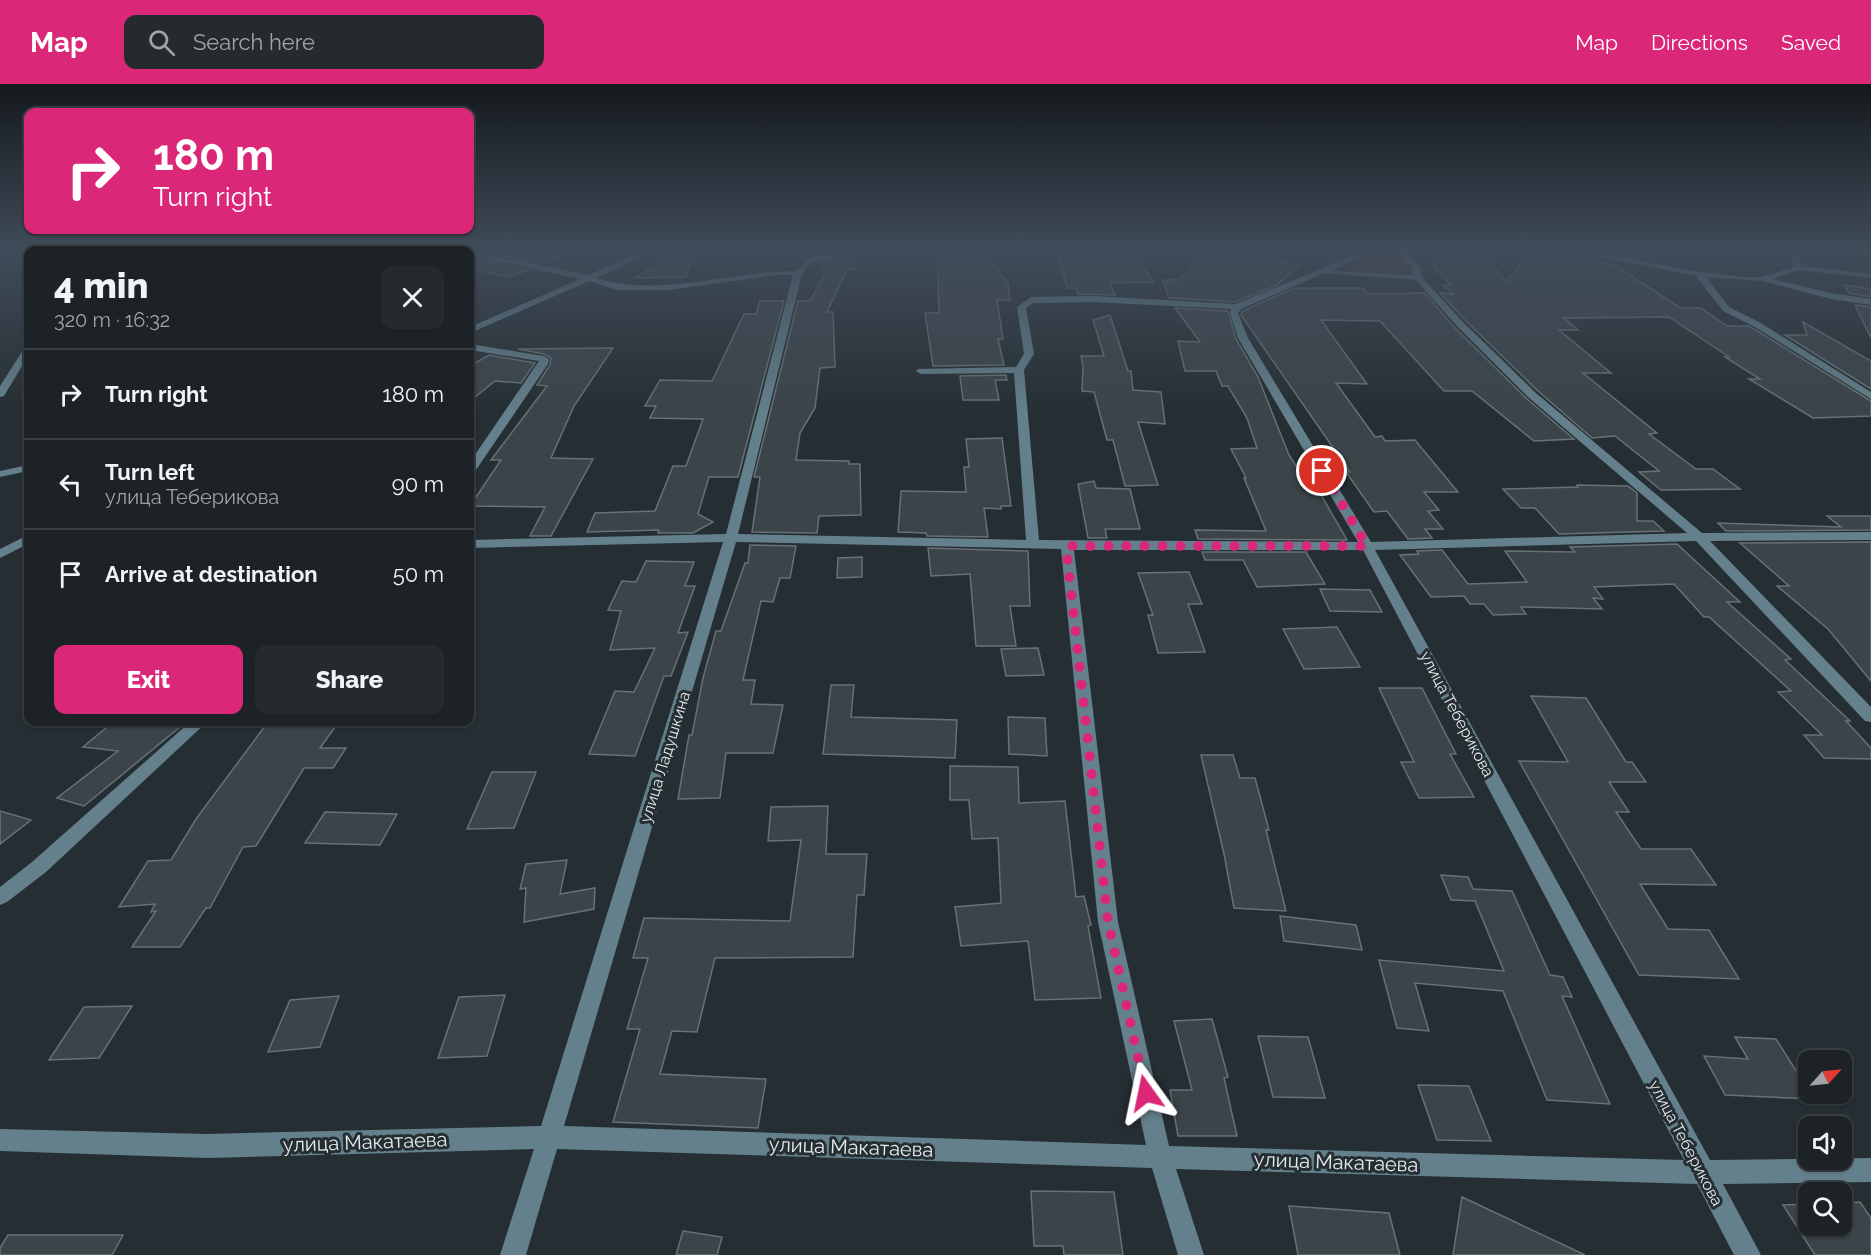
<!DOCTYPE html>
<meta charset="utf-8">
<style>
:root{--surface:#1c2226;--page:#252a2e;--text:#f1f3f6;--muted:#a0a4a7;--line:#3a3f43;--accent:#db2777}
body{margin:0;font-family:Raleway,sans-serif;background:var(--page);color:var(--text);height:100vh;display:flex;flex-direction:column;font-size:22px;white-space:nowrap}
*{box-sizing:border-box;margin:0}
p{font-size:20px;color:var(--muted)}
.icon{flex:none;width:33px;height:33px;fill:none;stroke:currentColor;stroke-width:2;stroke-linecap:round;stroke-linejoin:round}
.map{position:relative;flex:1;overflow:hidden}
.panel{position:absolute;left:24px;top:162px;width:450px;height:480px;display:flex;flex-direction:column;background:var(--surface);border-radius:12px;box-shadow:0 2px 4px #0004,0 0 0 2px var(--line)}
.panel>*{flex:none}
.guide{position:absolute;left:24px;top:24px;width:450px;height:126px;border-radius:12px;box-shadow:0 2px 4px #0004,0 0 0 2px var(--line);background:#db2777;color:#fff;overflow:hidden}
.needle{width:39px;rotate:63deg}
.tools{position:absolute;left:1798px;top:966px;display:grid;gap:12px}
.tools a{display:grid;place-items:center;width:54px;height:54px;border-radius:12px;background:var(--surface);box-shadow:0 2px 4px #0004,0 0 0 2px var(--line);font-size:30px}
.pin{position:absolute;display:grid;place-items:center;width:51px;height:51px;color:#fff;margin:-26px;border:3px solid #fff;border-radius:50%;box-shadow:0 2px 6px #0007}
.me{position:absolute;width:66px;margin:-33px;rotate:348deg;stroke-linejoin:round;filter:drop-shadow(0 0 4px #0008)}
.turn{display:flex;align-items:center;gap:21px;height:126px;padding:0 30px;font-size:27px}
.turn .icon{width:78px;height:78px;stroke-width:2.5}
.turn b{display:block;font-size:42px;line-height:51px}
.round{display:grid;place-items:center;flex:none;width:63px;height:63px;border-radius:12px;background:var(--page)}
.headline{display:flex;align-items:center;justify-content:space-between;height:102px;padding:0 30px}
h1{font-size:36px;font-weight:800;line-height:45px}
.action{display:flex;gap:12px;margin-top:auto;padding:12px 30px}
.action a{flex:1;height:69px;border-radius:12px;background:var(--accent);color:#fff;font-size:24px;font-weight:800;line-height:69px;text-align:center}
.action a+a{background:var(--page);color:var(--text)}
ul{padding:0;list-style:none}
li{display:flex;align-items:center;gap:18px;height:90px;padding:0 30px;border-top:2px solid var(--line)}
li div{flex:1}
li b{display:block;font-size:22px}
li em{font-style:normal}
header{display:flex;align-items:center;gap:36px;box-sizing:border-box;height:84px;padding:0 30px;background:var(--accent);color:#fff}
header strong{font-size:28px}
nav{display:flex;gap:33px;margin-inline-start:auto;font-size:21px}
.search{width:420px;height:54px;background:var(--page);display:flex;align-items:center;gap:15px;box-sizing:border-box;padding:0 21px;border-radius:12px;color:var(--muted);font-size:22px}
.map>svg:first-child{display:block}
.green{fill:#5a392e}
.building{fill:#3b4449;stroke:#677176;stroke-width:1.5}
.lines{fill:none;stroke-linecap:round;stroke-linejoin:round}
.minor{fill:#64808c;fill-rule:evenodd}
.route{stroke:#db2777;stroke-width:10;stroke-dasharray:0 18}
.labels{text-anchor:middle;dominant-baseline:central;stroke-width:6;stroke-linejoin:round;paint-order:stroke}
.street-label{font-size:16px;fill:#e4eaed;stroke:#252e32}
.near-street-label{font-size:20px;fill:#e4eaed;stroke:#252e32}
</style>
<header>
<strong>Map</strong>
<div class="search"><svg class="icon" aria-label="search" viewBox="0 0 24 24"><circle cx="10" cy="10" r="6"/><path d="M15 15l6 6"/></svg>Search here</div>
<nav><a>Map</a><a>Directions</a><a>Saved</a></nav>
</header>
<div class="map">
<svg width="1871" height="1171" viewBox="0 0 1871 1171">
<rect width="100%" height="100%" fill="#252e32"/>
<path class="green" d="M1379 169 1400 173 1414 185 1413 190 1358 188 1344 183Z"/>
<path class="building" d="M505 166H530L560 174 544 180 495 170Z
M686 166H696L685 193 634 194Z
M937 166H981L1008 199 1010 216H997L1003 255H998L1004 281 933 282 925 229H939Z
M1057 166H1134L1153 198 1110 199 1115 211 1078 210 1076 204H1067Z
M1209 166 1263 174 1298 182 1277 201 1236 218 1169 214 1163 196H1180Z
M1428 166H1478L1506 197 1533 166 1615 181 1680 224H1701L1727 242H1748L1754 245 1871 317V332L1813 334 1749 295H1760L1725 273H1729L1669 233 1564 234 1578 246H1559L1611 289H1583L1657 349 1649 350 1696 385H1713L1740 405 1661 406 1639 388 1659 387 1615 352 1592 354 1538 307 1463 234 1440 209 1453 210 1443 201H1451L1433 182H1437Z
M853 174 856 185 847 186 827 228H833L835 283 820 284 815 324 800 349 796 376 849 377V380H860L861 431 819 432 817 449 752 448 760 393H754L798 217H810L825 189 820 178Z
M480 176 528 186 510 193 470 185V179Z
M1845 201 1871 205V213L1849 209Z
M1294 204H1362L1367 210 1425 209 1453 242 1527 315 1574 355 1534 357 1472 307H1444L1380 237 1321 236 1367 300 1336 299 1375 353 1382 352 1385 357 1415 356 1458 408H1424L1439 426 1428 427 1443 445H1425L1432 454 1408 455 1387 427 1374 428 1346 388H1350L1241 231 1242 227Z
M760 217H784L738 393H709L698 430 713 438 693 449H658L659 446 587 448 595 429 655 427 673 382H686L703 335 650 334 656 322H645L660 296 712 297 744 230H756Z
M1855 221 1871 223V254Z
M1175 224 1228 227 1236 255 1258 293 1289 371 1300 388H1308L1347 456 1198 455 1195 446 1266 447 1244 394H1246L1231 365 1257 364 1247 334 1228 302H1222L1216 287H1185L1178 257 1200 258Z
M1110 231 1128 287H1131L1133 306 1161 308 1165 340 1138 338 1158 401 1125 402 1113 356H1107L1094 308 1082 307 1083 283 1081 272H1104L1093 236Z
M1803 238 1871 277V305L1785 251H1807Z
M613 264 574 322 551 374 593 375 551 452H530L545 423 470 422 501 376H491L547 302 537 301 550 281 551 274 544 270 518 265Z
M489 271 535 279 521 299 495 297 470 317V282Z
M1006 291 1007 296H995L999 316H963L960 292Z
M1002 354 1011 422H1001V425L984 424 988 453 927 452 926 449 898 448 901 407 966 408 964 383H969L966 355Z
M1094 397 1096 404 1130 405 1140 445H1105L1107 454H1088L1078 400Z
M1577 401 1628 402 1637 409V437H1653L1664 447 1559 450 1535 424H1521L1503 405 1578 403Z
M1827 432H1871V446L1726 447 1718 439 1841 443Z
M1871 458V597L1828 545 1777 502H1789L1740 459Z
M1677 460 1740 518H1727L1791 575 1785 576 1850 637H1846L1871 664V675L1824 674 1804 651H1822L1778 608 1791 607 1709 533H1704L1674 500 1594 503 1603 515 1593 514 1602 525 1521 523 1526 530 1493 531 1484 520H1470L1464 512 1431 513 1400 471 1419 470 1417 467 1442 466 1468 500 1527 498 1505 467 1575 468 1570 463Z
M750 461 796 462 790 494H780L773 518 761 517 743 596H755L751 620 783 621 773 669H726L720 714 678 715 689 651H692L703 594 716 547H721L745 479H748Z
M928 464 1028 467 1030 522H1010L1016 562H976L970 490 931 492Z
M1202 468H1306L1325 500 1257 503 1243 476H1205Z
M862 473V493L837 494 838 474Z
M646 477 694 478 685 502H695L678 549 688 548 671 592H664L635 672 589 670 615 607 634 608 655 564 610 566 621 527 608 526 622 497 636 498Z
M1189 488 1202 520H1188L1205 568 1158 569 1148 531H1153L1138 489Z
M1320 505 1370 506 1382 528 1330 527Z
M1337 543 1360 583 1304 585 1283 545Z
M1038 564 1044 591 1006 592 1001 565Z
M831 601H854L851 633 957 636 955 674 823 670Z
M1379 604H1422L1456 670H1450L1474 713 1419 714 1401 678H1414Z
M1531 612 1586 614 1626 678H1632L1646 698H1609L1629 728H1616L1641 765H1691L1716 801 1640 800 1668 845 1709 846 1739 895 1639 891 1519 677 1568 678Z
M1008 633 1045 634 1047 672 1009 670Z
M113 638H186L84 722 57 714 118 667 83 663Z
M268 638 338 639 320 664H346L333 684H304L256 762 243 763 210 824H206L180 863H132L156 827 151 828 155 820 119 823 148 777 171 776 196 735Z
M1201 671H1233L1240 694H1255L1269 746H1266L1286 827 1234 824 1224 770Z
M950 682 1018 683 1019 719 1065 717 1076 813 1084 812 1091 841 1088 842 1101 914 1035 916 1028 857 961 862 955 823 1001 819 998 754 972 755 969 716H950Z
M492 688H536L514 744 467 745Z
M828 722 826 770H867L864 811H857L853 873 715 874 697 948 672 947 660 990 766 995 758 1044 613 1038 640 945H627L648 874H633L644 834 790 837 801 756 768 757 771 723Z
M0 727 31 736 0 760Z
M325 728 397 730 380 761 305 759Z
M567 776 560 810 595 804 594 825 524 838 526 804 520 805 526 780Z
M1441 791 1468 793 1473 805 1512 807 1550 891 1563 893 1572 913 1562 912 1610 1020 1547 1016 1503 907 1415 899 1429 947 1397 944 1379 876 1504 887 1475 817 1451 816Z
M1280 832 1356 841 1362 866 1284 857Z
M505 911 487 972 438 974 459 913Z
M339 912 320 963 268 968 290 916Z
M132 922 99 974 49 976 84 923Z
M1212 935 1228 993 1224 994 1237 1052H1178L1170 1006H1192L1174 937Z
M1258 952 1308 953 1325 1014 1273 1013Z
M1735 953 1776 955 1814 1015 1725 1011 1704 972 1748 975Z
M1418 1001 1469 1002 1491 1057 1437 1056Z
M1031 1107 1114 1108 1123 1171H1064L1063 1162H1034Z
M1462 1113 1585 1171H1453Z
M1860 1118 1871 1134V1171H1815L1783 1121 1809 1120V1142H1842V1119Z
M1289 1122 1389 1129 1400 1171H1298Z
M683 1147 722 1153 717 1171H676Z
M8 1151H123L112 1171H0V1164Z"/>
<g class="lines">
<path class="minor" d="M645 166H656L596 194C661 214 730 187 796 187L811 173 867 166H894L813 177 802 190 738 450 1026 456 1014 289 921 290 916 287 918 285 1016 283 1024 270 1017 223 1031 213 1093 212 1236 220 1366 166H1377L1331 187 1413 191 1412 184 1395 166H1404L1420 183 1422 193 1461 236 1536 309 1702 449 1871 448V456L1710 457 1871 623V638L1865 637 1696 457 1375 466 1710 1076 1871 1074V1098L1723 1100 1761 1171H1734L1697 1100 1176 1085 1204 1171H1178L1152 1084 557 1065 526 1171H500L534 1065 207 1074 0 1067V1045L207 1050 541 1042 723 458 470 464V456L726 450 793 191H776L669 206H617L589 197 470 249V243L580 195 470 171V167L588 191ZM1324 189 1416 196 1455 240 1528 313 1687 449 1371 458 1248 254 1238 229 1241 225ZM1093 218 1231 225 1230 229 1238 254 1358 458 1039 456 1024 286 1034 270 1026 224 1033 219ZM736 458 1061 465 1098 838 1146 1061 564 1042ZM1074 466H1363L1684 1076 1169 1062 1118 838Z
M1565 166H1583L1699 188 1746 193H1762L1794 183 1789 166H1797L1801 182 1871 190V194L1798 186 1772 195 1831 209 1871 215V221L1831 215 1763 197 1706 193 1729 223 1761 239 1871 308V315L1755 243 1723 227 1696 192Z
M470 260 544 272 549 275 548 280 476 386 470 389V378L539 277 470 266Z
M28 262V272L4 312 0 313V302L25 263Z
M28 381V387L0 393V387Z
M28 451V460L0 474V465Z
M190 638H207L46 788 7 818 0 821V803L32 778Z"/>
</g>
<linearGradient id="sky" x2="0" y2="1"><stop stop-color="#14191c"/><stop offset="0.5" stop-color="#404c5a"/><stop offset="1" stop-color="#404c5a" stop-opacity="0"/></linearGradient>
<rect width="1871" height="330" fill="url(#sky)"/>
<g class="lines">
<path class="route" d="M1146 1009 1108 838 1067 471 1068 462H1367L1322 387"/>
</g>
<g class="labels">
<g class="street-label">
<text transform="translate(1457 630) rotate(62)">улица Теберикова</text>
<text transform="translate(665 673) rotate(-73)">улица Ладушкина</text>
<text transform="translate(1686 1059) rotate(62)">улица Теберикова</text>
</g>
<g class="near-street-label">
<text transform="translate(365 1058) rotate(-2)">улица Макатаева</text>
<text transform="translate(851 1063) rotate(2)">улица Макатаева</text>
<text transform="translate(1336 1078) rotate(2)">улица Макатаева</text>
</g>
</g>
</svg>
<div class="tools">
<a><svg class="needle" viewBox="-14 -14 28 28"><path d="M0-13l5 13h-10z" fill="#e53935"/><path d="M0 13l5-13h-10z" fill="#a0a4a7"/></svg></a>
<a><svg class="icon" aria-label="sound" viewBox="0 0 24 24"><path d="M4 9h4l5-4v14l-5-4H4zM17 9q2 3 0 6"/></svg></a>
<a><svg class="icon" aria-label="search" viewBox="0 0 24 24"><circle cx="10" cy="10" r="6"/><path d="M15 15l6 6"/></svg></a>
</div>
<div class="pin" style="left:1322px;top:387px;background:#d93025"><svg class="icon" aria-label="arrive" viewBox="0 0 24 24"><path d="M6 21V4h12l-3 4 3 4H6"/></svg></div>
<svg class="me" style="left:1146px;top:1009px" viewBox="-20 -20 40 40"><path d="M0-17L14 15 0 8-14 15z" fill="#db2777" stroke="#fff" stroke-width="4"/></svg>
<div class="guide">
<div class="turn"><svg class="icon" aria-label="right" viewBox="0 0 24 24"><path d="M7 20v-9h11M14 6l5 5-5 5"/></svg><div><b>180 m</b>Turn right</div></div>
</div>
<section class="panel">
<div class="headline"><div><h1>4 min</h1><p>320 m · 16:32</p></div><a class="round"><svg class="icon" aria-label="close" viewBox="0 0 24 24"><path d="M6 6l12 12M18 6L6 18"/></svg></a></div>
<ul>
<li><svg class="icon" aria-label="right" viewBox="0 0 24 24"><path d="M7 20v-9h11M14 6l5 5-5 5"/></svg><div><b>Turn right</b></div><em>180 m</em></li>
<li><svg class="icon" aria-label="left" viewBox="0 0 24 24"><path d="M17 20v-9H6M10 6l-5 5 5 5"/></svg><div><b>Turn left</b><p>улица Теберикова</p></div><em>90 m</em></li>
<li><svg class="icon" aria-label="arrive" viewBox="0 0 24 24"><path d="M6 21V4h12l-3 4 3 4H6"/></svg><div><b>Arrive at destination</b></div><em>50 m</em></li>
</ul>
<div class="action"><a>Exit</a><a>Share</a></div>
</section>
</div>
